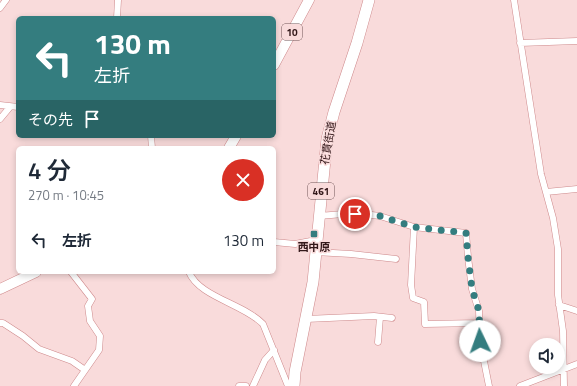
<!DOCTYPE html>
<html lang="ja">
<meta charset="utf-8">
<style>
:root{--surface:#fff;--page:#f2f2f3;--text:#1f2937;--muted:#747a83}
body{margin:0;font-family:"Titillium Web","Noto Sans JP",sans-serif;background:var(--page);color:var(--text);height:100vh;display:flex;flex-direction:column;font-size:15px;white-space:nowrap}
*{box-sizing:border-box;margin:0}
p{font-size:13px;color:var(--muted)}
.icon{flex:none;width:22px;height:22px;fill:none;stroke:currentColor;stroke-width:2;stroke-linecap:round;stroke-linejoin:round}
.map{position:relative;flex:1;overflow:hidden}
.side{position:absolute;left:16px;top:146px;width:260px;height:128px;display:flex;flex-direction:column;background:var(--surface);border-radius:6px;box-shadow:0 2px 6px #0003}
.side>*{flex:none}
.top-card{position:absolute;left:16px;top:16px;width:260px;height:122px;border-radius:6px;box-shadow:0 2px 6px #0003;background:#347d7f;color:#fff;overflow:hidden}
.controls{position:absolute;left:529px;top:338px;display:grid;gap:8px}
.controls a{display:grid;place-items:center;width:36px;height:36px;border-radius:50%;background:var(--surface);box-shadow:0 2px 6px #0003;font-size:20px}
.pin{position:absolute;display:grid;place-items:center;width:34px;height:34px;color:#fff;margin:-17px;border:2px solid #fff;border-radius:50%;box-shadow:0 1px 4px #0007}
.me{position:absolute;width:44px;margin:-22px;rotate:357deg;stroke-linejoin:round;filter:drop-shadow(0 0 3px #0008)}
.turn{display:flex;align-items:center;gap:14px;height:84px;padding:0 12px;font-size:18px}
.turn .icon{width:52px;height:52px;stroke-width:2.5}
.turn b{display:block;font-size:28px;line-height:34px}
.then{display:flex;align-items:center;height:38px;padding:0 12px;background:#0003;gap:8px;font-size:15px}
.round{display:grid;place-items:center;flex:none;width:42px;height:42px;border-radius:21px;background:var(--page)}
.summary{display:flex;align-items:center;justify-content:space-between;height:68px;padding:0 12px}
h1{font-size:24px;font-weight:600;line-height:30px}
ul{padding:0;list-style:none}
li{display:flex;align-items:center;gap:12px;height:52px;padding:0 12px}
li div{flex:1}
li b{display:block;font-size:15px}
li em{font-style:normal}
.map>svg:first-child{display:block}
.lines{fill:none;stroke-linecap:round;stroke-linejoin:round}
.minor-casing{stroke:#ce898b;stroke-width:7}
.primary-casing{stroke:#ce898b;stroke-width:11}
.trunk-casing{stroke:#ce898b;stroke-width:12}
.minor{stroke:#fff;stroke-width:6}
.primary{stroke:#fff;stroke-width:10}
.trunk{stroke:#fff;stroke-width:11}
.route{stroke:#347d7f;stroke-width:7;stroke-dasharray:0 12.6}
.poi-dot{fill:#347d7f;stroke:#f9dbdb;stroke-width:1.5}
.labels{text-anchor:middle;dominant-baseline:central;stroke-width:3;stroke-linejoin:round;paint-order:stroke}
.shield{fill:#f9dbdb;stroke:#6e5254;stroke-width:1}
.shield-label{font-size:10px;font-weight:bold;fill:#33181a}
.street-label{font-size:11px;fill:#33181a;stroke:#f9dbdb}
.poi-label{font-size:11px;font-weight:bold;fill:#33181a;stroke:#f9dbdb}
</style>
<div class="map">
<svg width="577" height="386" viewBox="0 0 577 386">
<rect width="100%" height="100%" fill="#f9dbdb"/>
<g class="lines">
<defs>
<path id="minor" d="M514 0 541 174 553 218 558 249V295L563 331 564 386
M0 8 6 0
M117 18 118 0
M520 43 577 41
M0 105 18 107
M0 119 10 107
M151 136 152 148
M546 192 577 189
M319 216 355 213 380 216 414 227 466 233 468 257 472 289 479 311 480 341 489 386
M414 227 411 285 413 298 424 302 425 324 479 323
M274 242 295 244 316 240
M315 252 351 254 396 259
M71 272 92 299 88 306 90 321 100 336 99 350 74 386
M189 272C199 297 244 304 263 324L288 386
M559 305 577 311
M306 319 374 316 392 318
M0 323H3L23 336 39 349 72 361 85 370
M378 342 380 317
M239 386H246
M253 386 265 360 274 350
M520 386 577 364"/>
<path id="primary" d="M274 65 309 0
M229 148 236 136
M0 289 36 272"/>
<path id="trunk" d="M294 386 295 372 313 282 327 139 334 112 357 43 369 0"/>
</defs>
<use href="#minor" class="minor-casing"/>
<use href="#primary" class="primary-casing"/>
<use href="#trunk" class="trunk-casing"/>
<use href="#minor" class="minor"/>
<use href="#primary" class="primary"/>
<use href="#trunk" class="trunk"/>
</g>
<g class="lines">
<path class="route" d="M355 214 380 216 414 227 466 233 468 257 472 289 479 311 480 341"/>
</g>
<rect class="poi-dot" x="310" y="230" width="8" height="8" rx="2"/>
<g class="labels">
<g class="shield">
<rect x="282" y="24" width="20" height="16" rx="3"/>
<rect x="308" y="183" width="26" height="16" rx="3"/>
</g>
<g class="shield-label">
<text x="292" y="32">10</text>
<text x="321" y="191">461</text>
</g>
<g class="street-label">
<text transform="translate(328 143) rotate(-80)">花貫街道</text>
</g>
<g class="poi-label">
<text x="314" y="247">西中原</text>
</g>
</g>
</svg>
<div class="controls">
<a><svg class="icon" aria-label="sound" viewBox="0 0 24 24"><path d="M4 9h4l5-4v14l-5-4H4zM17 9q2 3 0 6"/></svg></a>
</div>
<div class="pin" style="left:355px;top:214px;background:#d93025"><svg class="icon" aria-label="arrive" viewBox="0 0 24 24"><path d="M6 21V4h12l-3 4 3 4H6"/></svg></div>
<svg class="me" style="left:480px;top:341px" viewBox="-20 -20 40 40"><circle r="19" fill="#fff"/><path d="M0-13L10 11 0 6-10 11z" fill="#347d7f"/></svg>
<div class="top-card">
<div class="turn"><svg class="icon" aria-label="left" viewBox="0 0 24 24"><path d="M17 20v-9H6M10 6l-5 5 5 5"/></svg><div><b>130 m</b>左折</div></div>
<div class="then">その先<svg class="icon" aria-label="arrive" viewBox="0 0 24 24"><path d="M6 21V4h12l-3 4 3 4H6"/></svg></div>
</div>
<section class="side">
<div class="summary"><div><h1>4 分</h1><p>270 m · 10:45</p></div><a class="round" style="background:#d93025;color:#fff"><svg class="icon" aria-label="close" viewBox="0 0 24 24"><path d="M6 6l12 12M18 6L6 18"/></svg></a></div>
<ul>
<li><svg class="icon" aria-label="left" viewBox="0 0 24 24"><path d="M17 20v-9H6M10 6l-5 5 5 5"/></svg><div><b>左折</b></div><em>130 m</em></li>
</ul>
</section>
</div>
